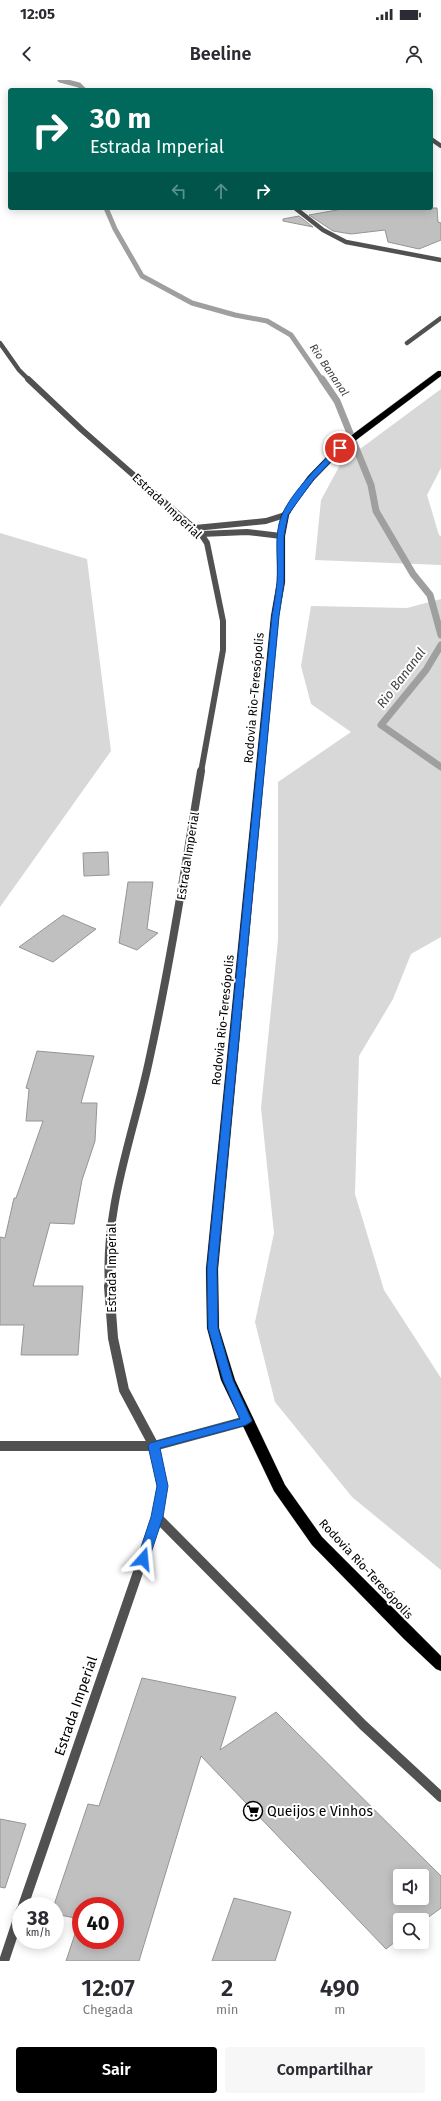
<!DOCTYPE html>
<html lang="pt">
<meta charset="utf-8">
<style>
:root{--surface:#fff;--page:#f7f7f7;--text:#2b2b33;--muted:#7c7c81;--accent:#000}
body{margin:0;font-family:"Fira Sans",sans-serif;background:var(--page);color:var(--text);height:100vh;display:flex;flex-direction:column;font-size:15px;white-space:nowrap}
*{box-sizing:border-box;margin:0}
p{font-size:13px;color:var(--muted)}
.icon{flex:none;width:22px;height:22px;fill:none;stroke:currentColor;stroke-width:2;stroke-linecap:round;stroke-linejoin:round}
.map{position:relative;height:1881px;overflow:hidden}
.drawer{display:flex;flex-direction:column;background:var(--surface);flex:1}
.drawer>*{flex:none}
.top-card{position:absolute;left:8px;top:8px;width:425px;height:122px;border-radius:4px;box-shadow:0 2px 10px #0003;background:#00695c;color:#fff;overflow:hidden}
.buttons{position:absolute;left:393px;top:1789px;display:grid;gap:8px}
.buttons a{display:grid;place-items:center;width:36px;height:36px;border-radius:4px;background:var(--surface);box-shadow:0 2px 10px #0003;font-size:20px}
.speed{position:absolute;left:12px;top:1817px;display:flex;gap:8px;font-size:20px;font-weight:700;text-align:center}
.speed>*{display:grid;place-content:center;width:52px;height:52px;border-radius:50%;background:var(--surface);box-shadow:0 2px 10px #0003;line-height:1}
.speed small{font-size:10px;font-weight:400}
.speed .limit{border:6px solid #d22;background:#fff;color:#111}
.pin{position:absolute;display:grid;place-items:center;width:34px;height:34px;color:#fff;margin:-17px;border:2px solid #fff;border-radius:50%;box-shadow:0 1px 4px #0007}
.me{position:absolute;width:44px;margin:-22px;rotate:18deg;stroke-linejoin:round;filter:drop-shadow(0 0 3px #0008)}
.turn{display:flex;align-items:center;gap:14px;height:84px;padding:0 16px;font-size:18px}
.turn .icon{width:52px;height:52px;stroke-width:2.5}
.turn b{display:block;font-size:28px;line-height:34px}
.lanes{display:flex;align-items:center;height:38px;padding:0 16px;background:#0003;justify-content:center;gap:20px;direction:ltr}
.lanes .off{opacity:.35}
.eta{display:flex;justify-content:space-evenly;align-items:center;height:68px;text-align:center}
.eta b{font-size:24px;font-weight:600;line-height:28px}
.action{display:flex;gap:8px;margin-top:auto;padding:8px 16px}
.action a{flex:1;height:46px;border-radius:4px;background:var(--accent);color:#fff;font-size:16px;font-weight:600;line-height:46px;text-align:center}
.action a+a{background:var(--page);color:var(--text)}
.status{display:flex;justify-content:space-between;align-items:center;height:28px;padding:0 20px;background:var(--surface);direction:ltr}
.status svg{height:11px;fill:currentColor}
header{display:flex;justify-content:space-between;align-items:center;height:52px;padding:0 16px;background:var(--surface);font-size:18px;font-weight:600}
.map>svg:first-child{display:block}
.green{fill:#d8d8d8}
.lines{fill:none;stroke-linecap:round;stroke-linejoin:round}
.stream-far1{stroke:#9f9f9f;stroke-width:5}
.stream{stroke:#9f9f9f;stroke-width:7}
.building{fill:#c0c0c0;stroke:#959595;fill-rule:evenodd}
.trunk-casing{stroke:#dbdbdb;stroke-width:1}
.minor-far2{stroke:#515151;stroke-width:4.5}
.minor-far1{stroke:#515151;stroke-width:6}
.minor{stroke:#515151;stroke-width:10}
.tertiary-far3{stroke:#515151;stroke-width:4.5}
.tertiary-far2{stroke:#515151;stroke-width:6}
.tertiary-far1{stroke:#515151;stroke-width:8}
.tertiary{stroke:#515151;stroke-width:10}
.trunk{fill:#000;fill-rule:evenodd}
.route{fill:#1a73e8;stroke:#114b97}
.labels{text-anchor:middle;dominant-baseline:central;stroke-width:4;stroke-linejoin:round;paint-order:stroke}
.far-water-label{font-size:11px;font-style:italic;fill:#404040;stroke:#fff}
.street-label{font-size:12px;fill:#000;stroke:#fff}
.water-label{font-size:13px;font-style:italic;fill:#404040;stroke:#fff}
.near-street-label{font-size:14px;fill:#000;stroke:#fff}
.near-poi-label{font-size:14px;fill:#000;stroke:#fff;text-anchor:start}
</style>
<div class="status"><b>12:05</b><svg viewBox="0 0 49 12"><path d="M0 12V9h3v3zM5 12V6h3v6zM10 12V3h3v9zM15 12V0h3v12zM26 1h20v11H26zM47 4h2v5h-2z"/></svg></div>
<header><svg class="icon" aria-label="back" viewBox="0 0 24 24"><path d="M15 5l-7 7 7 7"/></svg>Beeline<svg class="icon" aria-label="person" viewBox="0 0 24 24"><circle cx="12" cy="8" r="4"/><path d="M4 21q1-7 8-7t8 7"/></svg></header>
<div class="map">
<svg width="441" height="1881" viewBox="0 0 441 1881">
<rect width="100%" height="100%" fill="#fff"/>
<path class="green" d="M441 309V388L427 415 439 455 441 456V485L315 480 321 420 341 383Z
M0 453 87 479 111 671 0 827Z
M441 519V857L411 874 393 919 359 976 355 1114 384 1210 441 1298V1490L352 1417 275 1322 255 1242 274 1153 261 1028 278 860V702L351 652 311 624 301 586 311 526 407 528Z"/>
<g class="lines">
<path class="stream-far1" d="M60 0 79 5 84 10
M106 128 115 149 142 196 192 223 235 235 267 241 291 255 322 300"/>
<path class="stream" d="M322 299 337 321 371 405 376 431 413 494 430 515 441 555
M441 565 426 590 381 645 441 687"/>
</g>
<path class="building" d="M348 128H437L438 142 441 143V160L419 169 388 162 385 150 351 154 333 151 309 135Z
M299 136 313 147 283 141V139Z
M108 772 109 795 84 796 83 773Z
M128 802H153L147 849 158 853 137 870 119 863Z
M63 835 96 849 53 882 19 867Z
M37 971 94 976 81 1023H97L95 1061 82 1100 74 1144 50 1143 33 1206H83L78 1275H21L24 1245H0V1157L5 1158 14 1118H16L43 1041H26L29 1009 26 1008Z
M142 1598 236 1617 220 1670 276 1632 441 1796V1828L422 1842V1840H400V1858L386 1869 201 1676 139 1881H66L80 1839 55 1834V1822L88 1724 99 1726ZM400 1796H422V1818H400ZM81 1826H115V1860H81Z
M0 1739 26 1744 5 1808 0 1807Z
M234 1818 291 1832 275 1881H212Z"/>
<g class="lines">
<defs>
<path id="trunk" d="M438 291H441V296L343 370 314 400 297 422 289 435 285 456V502L279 536 218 1189 219 1248 235 1300 285 1405 322 1457 441 1576V1591L436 1589 404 1559 312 1465 274 1411 221 1300 207 1248 206 1189 271 536 277 502V456L281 435 290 421 308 396 337 366Z"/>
</defs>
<use href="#trunk" class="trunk-casing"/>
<path class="minor-far2" d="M431 59 441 66
M295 128 323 150 346 162 441 180
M407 263 441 238"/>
<path class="minor-far1" d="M195 448 266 441 285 435
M201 454 247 452 281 456"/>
<path class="minor" d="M0 1366H154
M157 1437 363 1645 441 1717"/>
<path class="tertiary-far3" d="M0 263 19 290 29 300"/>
<path class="tertiary-far2" d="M28 299 82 350 201 454 207 463 223 541V570L201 692"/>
<path class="tertiary-far1" d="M109 1207C104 1128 133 1056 149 981 170 885 185 788 201 691"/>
<path class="tertiary" d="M109 1206 113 1258 124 1310 154 1366
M23 1826 157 1437 162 1407 154 1366 246 1341
M4 1881 21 1830"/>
<use href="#trunk" class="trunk"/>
</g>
<path class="route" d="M338 366 344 368 314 399 288 435 284 456V502L279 536 217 1189 218 1248 233 1300 252 1341 246 1345 160 1368 168 1406 163 1437 149 1479 147 1483H139L137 1479 151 1437 157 1406 148 1366 150 1363 240 1339 223 1300 208 1248 207 1189 272 536C274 525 276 513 277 502 279 481 273 455 282 435 292 411 320 385 338 366Z"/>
<defs>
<symbol id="supermarket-ring" viewBox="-11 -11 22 22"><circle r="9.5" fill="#fff" stroke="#000" stroke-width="1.5"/><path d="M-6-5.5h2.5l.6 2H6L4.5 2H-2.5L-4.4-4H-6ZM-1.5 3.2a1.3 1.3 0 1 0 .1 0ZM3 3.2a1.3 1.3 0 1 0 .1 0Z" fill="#000"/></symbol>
</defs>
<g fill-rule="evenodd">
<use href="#supermarket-ring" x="242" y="1720" width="22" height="22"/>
</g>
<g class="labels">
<g class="far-water-label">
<text transform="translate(329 290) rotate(56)">Rio Bananal</text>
</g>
<g class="street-label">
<text transform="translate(167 426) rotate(43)">Estrada Imperial</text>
<text transform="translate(254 618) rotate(-85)">Rodovia Rio-Teresópolis</text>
<text transform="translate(188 776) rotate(-81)">Estrada Imperial</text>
<text transform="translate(223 940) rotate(-84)">Rodovia Rio-Teresópolis</text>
<text transform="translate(112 1188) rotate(-90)">Estrada Imperial</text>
<text transform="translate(366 1489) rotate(47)">Rodovia Rio-Teresópolis</text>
</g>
<g class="water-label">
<text transform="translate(401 598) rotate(-53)">Rio Bananal</text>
</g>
<g class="near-street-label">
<text transform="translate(76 1626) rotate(-71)">Estrada Imperial</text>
</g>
<g class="near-poi-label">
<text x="267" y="1731">Queijos e Vinhos</text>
</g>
</g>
</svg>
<div class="buttons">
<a><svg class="icon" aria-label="sound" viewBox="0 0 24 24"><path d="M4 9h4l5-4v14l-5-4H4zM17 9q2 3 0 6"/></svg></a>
<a><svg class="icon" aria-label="search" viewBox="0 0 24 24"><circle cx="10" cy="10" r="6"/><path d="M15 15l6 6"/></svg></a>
</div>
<div class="speed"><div>38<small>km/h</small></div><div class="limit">40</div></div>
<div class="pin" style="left:340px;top:368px;background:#d93025"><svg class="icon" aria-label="arrive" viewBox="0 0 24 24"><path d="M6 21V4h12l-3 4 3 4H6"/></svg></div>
<svg class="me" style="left:143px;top:1479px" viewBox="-20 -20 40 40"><path d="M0-17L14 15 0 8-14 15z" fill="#1a73e8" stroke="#fff" stroke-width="4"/></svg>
<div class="top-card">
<div class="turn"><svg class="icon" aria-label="right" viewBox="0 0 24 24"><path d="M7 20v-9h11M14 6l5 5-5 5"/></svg><div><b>30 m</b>Estrada Imperial</div></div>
<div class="lanes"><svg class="icon off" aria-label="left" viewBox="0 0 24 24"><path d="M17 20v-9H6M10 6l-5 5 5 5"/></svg><svg class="icon off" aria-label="ahead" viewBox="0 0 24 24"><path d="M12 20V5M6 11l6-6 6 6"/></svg><svg class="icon" aria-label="right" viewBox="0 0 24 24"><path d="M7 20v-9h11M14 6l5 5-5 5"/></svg></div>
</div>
</div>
<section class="drawer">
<div class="eta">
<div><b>12:07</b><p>Chegada</p></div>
<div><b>2</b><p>min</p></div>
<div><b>490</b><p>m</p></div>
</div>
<div class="action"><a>Sair</a><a>Compartilhar</a></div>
</section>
